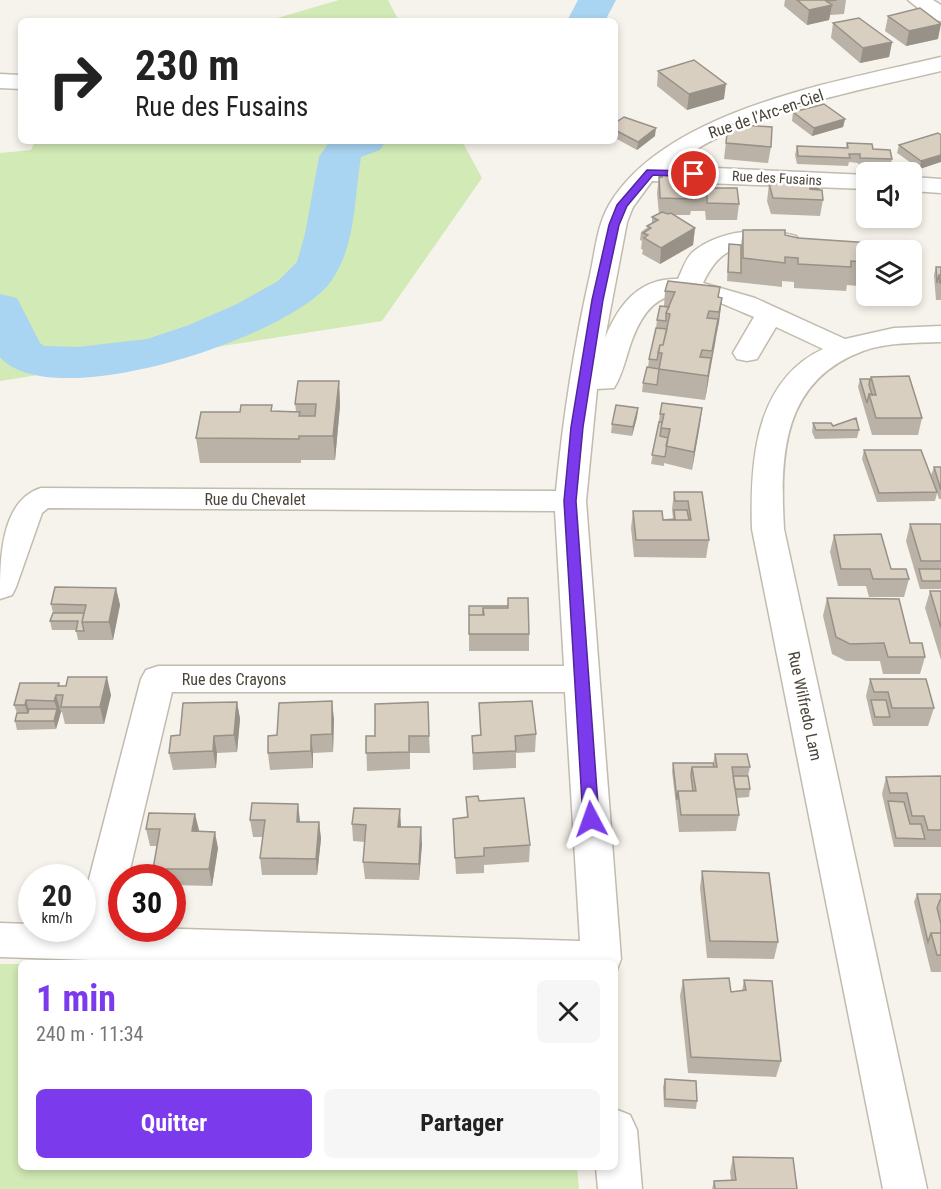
<!DOCTYPE html>
<html lang="fr">
<meta charset="utf-8">
<style>
:root{--surface:#fff;--page:#f6f6f6;--text:#222;--muted:#767676;--accent:#7c3aed}
body{margin:0;font-family:"Roboto Condensed",sans-serif;background:var(--page);color:var(--text);height:100vh;display:flex;flex-direction:column;font-size:22px;white-space:nowrap}
*{box-sizing:border-box;margin:0}
p{font-size:20px;color:var(--muted)}
.icon{flex:none;width:33px;height:33px;fill:none;stroke:currentColor;stroke-width:2;stroke-linecap:round;stroke-linejoin:round}
.map{position:relative;flex:1;overflow:hidden}
.panel{position:absolute;left:18px;top:960px;width:600px;height:210px;display:flex;flex-direction:column;background:var(--surface);border-radius:9px;box-shadow:0 3px 9px #0003}
.panel>*{flex:none}
.banner{position:absolute;left:18px;top:18px;width:600px;height:126px;border-radius:9px;box-shadow:0 3px 9px #0003;background:#fff;color:var(--text);overflow:hidden}
.tools{position:absolute;left:856px;top:162px;display:grid;gap:12px}
.tools a{display:grid;place-items:center;width:66px;height:66px;border-radius:9px;background:var(--surface);box-shadow:0 3px 9px #0003;font-size:30px}
.speed{position:absolute;left:18px;top:864px;display:flex;gap:12px;font-size:30px;font-weight:700;text-align:center}
.speed>*{display:grid;place-content:center;width:78px;height:78px;border-radius:50%;background:var(--surface);box-shadow:0 3px 9px #0003;line-height:1}
.speed small{font-size:15px;font-weight:400}
.speed .limit{border:9px solid #d22;background:#fff;color:#111}
.pin{position:absolute;display:grid;place-items:center;width:51px;height:51px;color:#fff;margin:-26px;border:3px solid #fff;border-radius:50%;box-shadow:0 2px 6px #0007}
.me{position:absolute;width:66px;margin:-33px;rotate:356deg;stroke-linejoin:round;filter:drop-shadow(0 0 4px #0008)}
.turn{display:flex;align-items:center;gap:21px;height:126px;padding:0 18px;font-size:27px}
.turn .icon{width:78px;height:78px;stroke-width:2.5}
.turn b{display:block;font-size:42px;line-height:51px}
.round{display:grid;place-items:center;flex:none;width:63px;height:63px;border-radius:9px;background:var(--page)}
.summary{display:flex;align-items:center;justify-content:space-between;height:102px;padding:0 18px}
h1{font-size:36px;font-weight:700;line-height:45px;color:var(--accent)}
.primary-button{display:flex;gap:12px;margin-top:auto;padding:12px 18px}
.primary-button a{flex:1;height:69px;border-radius:9px;background:var(--accent);color:#fff;font-size:24px;font-weight:700;line-height:69px;text-align:center}
.primary-button a+a{background:var(--page);color:var(--text)}
.map>svg:first-child{display:block}
.green{fill:#d2eab5}
.lines{fill:none;stroke-linecap:round;stroke-linejoin:round}
.river{fill:#a9d4f2;fill-rule:evenodd}
.minor-casing{stroke:#c2bbae;stroke-width:3}
.minor{fill:#fff;fill-rule:evenodd}
.wall{fill:#bab2a6}
.shaded-wall{fill:#979187}
.building{fill:#d8cfc1;stroke:#979187;stroke-width:1.5}
.route{fill:#7c3aed;stroke:#51269a;stroke-width:1.5}
.labels{text-anchor:middle;dominant-baseline:central;stroke-width:5;stroke-linejoin:round;paint-order:stroke}
.far-street-label{font-size:14px;fill:#4b4439;stroke:#fff}
.street-label{font-size:16px;fill:#4b4439;stroke:#fff}
</style>
<div class="map">
<svg width="941" height="1189" viewBox="0 0 941 1189">
<rect width="100%" height="100%" fill="#f6f3ec"/>
<path class="green" d="M339 0H388L399 21H267Z
M35 141H462L482 178 382 321 0 381V153L31 150Z
M0 964H21V1167H577L579 1189H0Z"/>
<g class="lines">
<path class="river" d="M578 0H616L605 21H567Z
M330 141H386L380 150 361 157C354 199 356 249 329 284 286 338 51 416 0 357V294L17 298 40 343 44 346 78 347 147 339 189 325 237 304 278 281 297 262 305 234 319 157Z"/>
<defs>
<path id="minor" d="M908 0H933L941 5V21L933 20Z
M941 57V71C854 92 744 110 672 166L867 175V189L652 181 633 207 627 222 605 338C619 304 639 278 678 279 682 271 686 257 694 251 722 229 763 227 796 236L800 241 796 246C755 257 729 228 703 283L755 298 845 339 894 328 941 326V342C915 343 888 342 863 351 782 381 780 455 784 529L927 1189H883L752 529C750 464 754 381 823 349L776 327 757 359 747 361 737 359 733 353 754 317C701 295 658 271 632 340 626 356 623 374 614 388L597 389 586 501 621 959 615 975V963H183L0 957V923L32 924V928H82V906L141 679 146 670 158 666H564L555 511 48 508 42 513 16 587 12 595 0 599C0 560 0 501 41 488L556 491C563 418 574 346 590 275 595 252 597 226 609 205 666 109 840 81 941 57ZM172 692H565L580 941 117 927 122 907V878H128Z
M0 74 21 75V89L0 88Z
M912 177 941 179V193L912 191Z
M615 1109 630 1115 637 1130 642 1189H598L596 1167H615Z"/>
</defs>
<use href="#minor" class="minor-casing"/>
<use href="#minor" class="minor"/>
</g>
<path class="wall" d="M785 0H846L844 14 830 15 829 20 807 25 784 6Z
M888 16 938 39 906 46 885 31Z
M833 23 892 42 889 57 860 63 831 38Z
M658 71 724 99 687 110 657 86Z
M793 112 845 119 843 127 812 136 792 121Z
M615 123 655 136 637 150 615 138Z
M728 124 771 147 768 163 724 159Z
M938 133 920 169 897 153 899 145Z
M847 143 873 149 892 159 890 168 859 166 858 163 849 162 848 166 797 164 795 155 797 146 846 148Z
M662 172 694 180 739 204 737 220H706L705 211H691L690 215H674L695 228 693 245 660 264 642 254 643 250 641 249 642 241 640 240 641 232 652 224V217L659 214 657 193 659 176H661Z
M771 178 795 185 810 188 823 200 820 216 771 214 767 201 769 184 770 185Z
M743 230 785 235 867 250V293L858 292V286L847 285 846 291 794 288V282L782 281V287L727 281 729 244 741 245Z
M936 267H941V300H936L934 275Z
M665 291 719 295V297L722 298 719 322 705 400 642 392 643 383 648 368 649 359 656 328 657 320 664 306Z
M871 377 922 418 918 435H872L858 387 860 379H870Z
M339 381 340 406 335 460H301V463H200L196 438 273 411H296L295 404Z
M638 408 637 417 632 436 611 433 612 424Z
M702 408 692 470 664 463V466L651 464 660 414Z
M813 423 859 430 857 438 815 439 812 432Z
M864 450 936 489 931 475 934 467H941V499H939L937 493 935 501 877 502 862 459Z
M674 492H702L709 540 706 558 634 557 631 528 633 511 663 519H673L672 509Z
M910 524H941V589H920L906 541Z
M834 535 909 579 904 597H869L866 586H838L830 552Z
M116 588 120 605 113 640H78L76 630H52L50 621 53 613 51 604Z
M930 591H941V660L925 608Z
M827 598 910 643 925 657 920 674H883L880 661H846L832 654 823 616Z
M469 606 529 634V651H469Z
M870 679 934 708 928 726H873L866 696Z
M59 683 60 686 111 695 104 724H65L62 712H61L56 729 17 730 15 721 17 713 14 705Z
M237 702 240 719 237 752 217 753 216 768 173 770 169 753 180 735Z
M479 703 536 734 535 752 516 753V768L473 770 472 736 480 735Z
M334 719 333 752 313 753V768L270 770 268 753 277 735Z
M366 736H429L430 753H410V769L367 771Z
M715 754 750 767 748 776 750 789 749 797 737 798 739 815 736 831 679 832 672 771 673 763H713Z
M941 776V847H894L882 794 886 777Z
M466 797 479 801 530 845 529 862 484 865V873L456 874 453 819 467 818Z
M252 803 300 822H319L321 839 317 875H262L260 858 263 837H253L250 820Z
M352 824 401 827 422 844 419 880 365 879 363 862 365 842 353 841Z
M146 829 199 830 198 831 218 848 212 886 172 885V878H155L153 869 157 846H150Z
M702 871 778 942 774 959 707 958 700 888Z
M917 894H941V972H931L914 902Z
M683 980 731 992 742 991 744 980 781 1061 776 1077 688 1073 680 996Z
M665 1079 697 1101 696 1109 664 1107 663 1087Z
M733 1157 797 1189H712L714 1181 731 1180 730 1172Z"/>
<path class="shaded-wall" d="M832 5 829 20 807 25 809 10Z
M941 24 938 39 906 46 909 31Z
M892 42 889 57 860 63 863 48Z
M726 84 724 99 687 110 689 94Z
M845 119 843 127 812 136 814 128Z
M656 128 655 136 637 150 638 142Z
M941 155V162L920 169 921 161Z
M695 228 693 245 660 264 661 248Z
M722 298 719 322 716 336 719 312Z
M718 319 715 343 709 375 712 351Z
M711 358 708 383 705 400 708 376Z
M339 381 340 406 335 460 333 436Z
M638 408 637 417 632 436 633 427Z
M702 408 700 425 692 470 694 452Z
M116 588 120 605 113 640 109 622Z
M107 677 111 695 104 724 100 707Z
M56 695 61 712 56 729 54 721 57 709 54 701Z
M26 700 31 718 30 722 25 705Z
M332 701 334 719 333 752 332 734Z
M237 702 240 719 237 752 234 735Z
M311 735 313 753V768L311 751Z
M214 736 217 753 216 768 213 751Z
M298 804 300 821 299 838 297 822Z
M400 809 401 826 399 844 398 827Z
M195 814 199 830 195 848 192 831Z
M319 822 321 839 317 875 316 859Z
M421 827 422 844 419 880V864Z
M215 832 218 848 212 886 209 869Z"/>
<path class="building" d="M797 0H837L826 1 832 5 809 10Z
M920 8 941 24 909 31 888 16Z
M859 18 892 42 863 48 833 23Z
M694 60 726 84 689 94 658 71Z
M824 104 845 119 814 128 793 112Z
M624 117 656 128 638 142 615 130V123Z
M728 124 772 127 771 147 726 143Z
M938 133 941 135V155L921 161 899 145Z
M847 143 872 144 873 149 890 150 892 159 860 158V154H849L850 158 798 156 797 146 848 148Z
M662 172 694 173V180H710L711 188H737L739 204 707 203V195H692V199L660 198 659 176 662 177Z
M771 178H783V181H795V185H810V189L822 190 823 200 773 198 769 184 772 185Z
M810 188H819V190L810 189Z
M662 212 668 214 671 213 695 228 661 248 644 238 648 235 643 233 651 228 647 226 658 220 652 217Z
M743 230H785V235L798 238 886 244 887 250H867V268H863V262L851 261V267L798 264V258L785 257V263L743 258Z
M729 244 741 245V273L728 272Z
M936 267H941V275H939L937 283Z
M939 275H941V283H940Z
M668 281 720 287 718 297 722 298 719 312 709 311 707 318 718 319 712 351 702 350 700 357 711 358 708 376 659 369 662 353H658L660 345H663L670 314 666 313 675 292 665 291Z
M660 306 669 307 666 313V321L657 320Z
M656 328 667 329 663 345H660L657 360 649 359Z
M647 367 659 369 657 385 643 383Z
M909 376 922 418H876L869 394 876 395 871 377Z
M860 379H870L869 385 872 395 869 394 867 403Z
M298 381H339L333 436H299V439L196 438 201 412H240L241 405H272L271 411 300 412 299 416H315L316 404H295Z
M662 403 702 408 694 452 666 446 670 429 661 428 664 414H660Z
M616 405 638 408 633 427 612 424Z
M856 418 859 430H816L813 423H831L833 426Z
M659 422H662L660 436 668 438 665 457 652 455Z
M864 450H921L937 492 879 493Z
M934 467H941V490Z
M674 492H702L709 540H636L633 511H662L663 520H691L688 501H675Z
M674 510H687L689 520H663L675 519Z
M910 524H941V561H921Z
M881 534 891 569H906L909 579H873L870 569H841L834 535Z
M919 569H941V581H922Z
M55 587 116 588 109 622H82L86 605 51 604Z
M930 591H941V628Z
M508 598H528L529 634H469V615H484L483 608H508Z
M827 598 899 599 910 643H922L925 657H888L884 643 850 644 836 637Z
M469 606H508V608H483V615H469Z
M53 613H84L82 622 84 631H76L78 621H50Z
M68 677H107L100 707H61L63 695H56L54 701 26 700 25 705H14L20 683H59L58 686H66Z
M870 679H926L934 708H892L888 692H874Z
M871 700H886L890 717H875Z
M332 701V734L311 735V751L268 753V736L277 735 279 703Z
M532 701 536 734 515 736 516 751 473 753 472 736 481 735 479 703Z
M237 702 234 735 214 736 213 751 169 753 171 736 180 735 183 703Z
M428 702 429 736H409V752L366 753V736H375V704Z
M29 709H57L54 721H15L17 713H28Z
M715 754H747L750 767H732L739 815H681L678 791H696L692 767H717Z
M673 763H713L714 767H692L691 775 693 791H678L677 800Z
M733 776H748L750 789H735Z
M941 776V830H928L924 816H912L907 793H890L886 777Z
M478 796 479 801 524 798 530 845 484 848V856L455 858 453 819 468 817 466 797Z
M888 801 904 802 910 824H921L925 839 896 838Z
M252 803 298 804 297 822H319L316 859 260 858 265 820H250Z
M354 808 400 809 398 827H421L419 864 363 862 366 825 352 824Z
M149 813 195 814 192 831 215 832 209 869H153L160 829H146Z
M702 871 769 873 778 942 710 941Z
M917 894H941V900H940L937 908 941 924V933H931L928 942Z
M931 933H941V955H937Z
M729 978 731 992 746 990 744 980 772 981 781 1061 691 1057 683 980Z
M665 1079 696 1081 697 1101 665 1099Z
M733 1157 793 1158 797 1189H715L714 1181 736 1180Z"/>
<path class="route" d="M647 170 694 171 699 174 694 177 653 175 627 206 619 225 603 300 583 427 576 501 599 819 591 825 583 819 564 501 571 427 592 300 609 225 617 205Z"/>
<g class="labels">
<g class="far-street-label">
<text transform="translate(777 178) rotate(3)">Rue des Fusains</text>
</g>
<g class="street-label">
<text transform="translate(766 114) rotate(-19)">Rue de l'Arc-en-Ciel</text>
<text x="255" y="499">Rue du Chevalet</text>
<text x="234" y="679">Rue des Crayons</text>
<text transform="translate(805 706) rotate(78)">Rue Wilfredo Lam</text>
</g>
</g>
</svg>
<div class="tools">
<a><svg class="icon" aria-label="sound" viewBox="0 0 24 24"><path d="M4 9h4l5-4v14l-5-4H4zM17 9q2 3 0 6"/></svg></a>
<a><svg class="icon" aria-label="layers" viewBox="0 0 24 24"><path d="M12 4l9 5-9 5-9-5zM3 14l9 5 9-5"/></svg></a>
</div>
<div class="speed"><div>20<small>km/h</small></div><div class="limit">30</div></div>
<div class="pin" style="left:694px;top:174px;background:#d93025"><svg class="icon" aria-label="arrive" viewBox="0 0 24 24"><path d="M6 21V4h12l-3 4 3 4H6"/></svg></div>
<svg class="me" style="left:591px;top:819px" viewBox="-20 -20 40 40"><path d="M0-17L14 15 0 8-14 15z" fill="#7c3aed" stroke="#fff" stroke-width="4"/></svg>
<div class="banner">
<div class="turn"><svg class="icon" aria-label="right" viewBox="0 0 24 24"><path d="M7 20v-9h11M14 6l5 5-5 5"/></svg><div><b>230 m</b>Rue des Fusains</div></div>
</div>
<section class="panel">
<div class="summary"><div><h1>1 min</h1><p>240 m · 11:34</p></div><a class="round"><svg class="icon" aria-label="close" viewBox="0 0 24 24"><path d="M6 6l12 12M18 6L6 18"/></svg></a></div>
<div class="primary-button"><a>Quitter</a><a>Partager</a></div>
</section>
</div>
